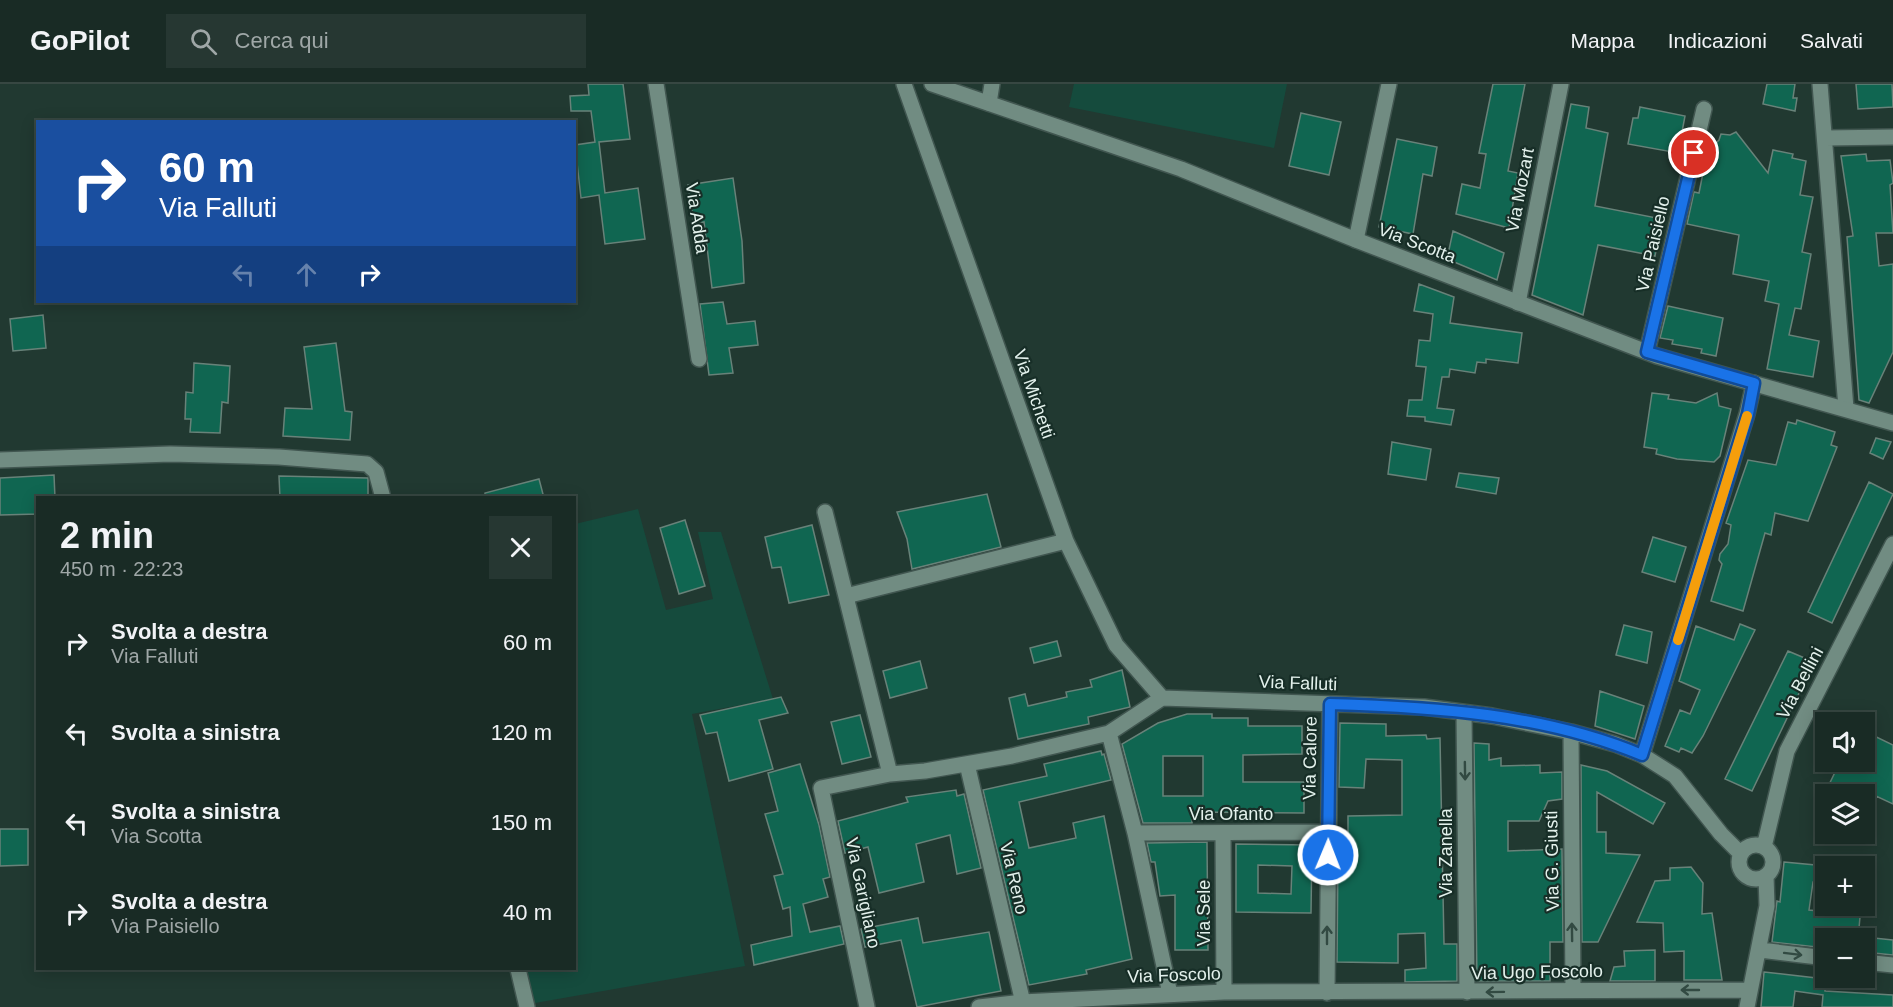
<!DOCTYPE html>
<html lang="it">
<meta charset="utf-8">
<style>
:root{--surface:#192b25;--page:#263732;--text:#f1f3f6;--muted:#9fa7a7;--line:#374742}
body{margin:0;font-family:Arial,sans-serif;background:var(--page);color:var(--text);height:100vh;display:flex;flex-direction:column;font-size:22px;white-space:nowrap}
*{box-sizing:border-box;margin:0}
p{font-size:20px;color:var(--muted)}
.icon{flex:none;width:33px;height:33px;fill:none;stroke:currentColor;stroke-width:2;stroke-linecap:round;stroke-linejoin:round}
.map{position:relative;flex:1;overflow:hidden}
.details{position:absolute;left:36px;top:412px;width:540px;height:474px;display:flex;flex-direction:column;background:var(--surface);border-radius:0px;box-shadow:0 3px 15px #0003,0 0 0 2px var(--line)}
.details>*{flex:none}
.hud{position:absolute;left:36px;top:36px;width:540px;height:183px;border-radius:0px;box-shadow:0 3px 15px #0003,0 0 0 2px var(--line);background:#1a4fa0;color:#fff;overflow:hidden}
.buttons{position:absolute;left:1815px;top:628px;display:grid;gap:12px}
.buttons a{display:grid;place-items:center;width:60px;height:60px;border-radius:0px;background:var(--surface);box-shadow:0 3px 15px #0003,0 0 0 2px var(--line);font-size:30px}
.pin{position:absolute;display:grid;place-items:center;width:51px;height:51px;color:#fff;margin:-26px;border:3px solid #fff;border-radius:50%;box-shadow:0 2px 6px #0007}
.me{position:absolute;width:66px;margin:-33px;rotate:1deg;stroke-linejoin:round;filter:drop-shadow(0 0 4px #0008)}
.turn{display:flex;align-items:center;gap:21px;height:126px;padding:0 24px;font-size:27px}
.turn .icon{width:78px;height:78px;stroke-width:2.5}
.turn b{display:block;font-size:42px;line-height:51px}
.lanes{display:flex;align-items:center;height:57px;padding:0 24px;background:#0003;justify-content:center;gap:30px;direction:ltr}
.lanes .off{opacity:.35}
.round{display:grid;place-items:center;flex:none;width:63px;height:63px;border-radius:0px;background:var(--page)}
.head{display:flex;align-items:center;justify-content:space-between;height:102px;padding:0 24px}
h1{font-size:36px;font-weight:600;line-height:45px}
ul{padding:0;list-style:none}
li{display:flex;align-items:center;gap:18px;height:90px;padding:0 24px}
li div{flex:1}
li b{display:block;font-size:22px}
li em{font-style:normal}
header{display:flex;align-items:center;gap:36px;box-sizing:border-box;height:84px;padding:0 30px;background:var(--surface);border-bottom:2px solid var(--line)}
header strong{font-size:28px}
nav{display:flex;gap:33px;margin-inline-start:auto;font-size:21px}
.search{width:420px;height:54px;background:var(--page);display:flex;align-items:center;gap:15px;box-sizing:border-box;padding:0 21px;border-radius:0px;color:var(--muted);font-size:22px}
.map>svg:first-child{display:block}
.green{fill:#154b3d}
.building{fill:#106651;stroke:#688279;stroke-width:1.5;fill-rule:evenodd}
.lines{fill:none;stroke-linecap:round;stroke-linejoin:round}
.street-casing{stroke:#415650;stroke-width:18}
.secondary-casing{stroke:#415650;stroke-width:18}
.street{stroke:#718c82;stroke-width:15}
.secondary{stroke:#718c82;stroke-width:15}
.oneway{stroke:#324a42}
.route-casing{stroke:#114b97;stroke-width:15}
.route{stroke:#1a73e8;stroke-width:10}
.slow{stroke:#f59e0b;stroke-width:10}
.labels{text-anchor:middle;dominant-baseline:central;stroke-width:4.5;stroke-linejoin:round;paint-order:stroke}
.street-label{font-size:18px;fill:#e3f1ec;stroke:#172e27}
</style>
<header>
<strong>GoPilot</strong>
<div class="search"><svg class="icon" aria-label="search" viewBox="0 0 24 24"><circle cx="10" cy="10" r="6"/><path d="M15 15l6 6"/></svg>Cerca qui</div>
<nav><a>Mappa</a><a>Indicazioni</a><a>Salvati</a></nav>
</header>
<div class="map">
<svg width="1893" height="923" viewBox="0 0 1893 923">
<rect width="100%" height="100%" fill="#213931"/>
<path class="green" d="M1074 0H1287L1274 64 1069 23Z
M638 425 666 526 713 515 698 448H721L773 615 692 630 745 882 535 919 525 885H574L575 440Z"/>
<path class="building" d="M588 0H623L630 55 599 58 605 109 638 104 645 155 605 160 599 111 581 114 575 61 595 58 591 27H571L570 12 589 11Z
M1493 0H1525L1508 87 1518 89 1509 144 1456 130 1462 100 1480 104 1486 70 1479 69Z
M1767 0H1795L1793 14H1797L1795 27 1763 20Z
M1856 0H1892L1893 23 1858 25Z
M1571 20 1589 23 1586 44 1608 49 1595 122 1662 135 1655 172 1598 161 1583 231 1532 211Z
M1640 23 1685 32 1678 69 1628 60 1633 34H1638Z
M1301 29 1341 38 1329 91 1289 82Z
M1736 48 1768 89 1773 66 1793 70 1792 74 1806 77 1800 111 1813 113 1802 168 1811 170 1801 225 1795 224 1789 251 1819 257 1813 293 1767 285 1779 220 1765 217 1769 197 1733 190 1739 151 1687 140 1694 108 1699 109 1704 84 1709 86 1713 62 1719 56 1721 50 1730 51Z
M1397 55 1437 63 1432 92 1423 90 1413 150 1379 143Z
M1866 70 1867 77 1890 76 1893 99 1890 101 1893 149H1876L1879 182 1893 180V268L1869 319 1859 316 1847 153 1853 152 1841 72Z
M733 94 742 157 744 199 712 204 704 138 694 140 688 101Z
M1453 147 1504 169 1497 196 1447 175Z
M1419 200 1454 213 1450 239 1522 249 1518 279 1486 275V279L1477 278 1475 289 1450 285 1449 293H1442L1437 324 1454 326 1451 341 1425 337V333L1407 332 1409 316H1422L1426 283 1416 282 1419 256 1430 257 1433 230 1414 227Z
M723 218 727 240 755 237 758 261 729 264 733 289 709 291 700 220Z
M1668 222 1723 234 1716 272 1701 269 1702 265 1672 260 1673 256 1660 254Z
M43 231 46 264 13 267 10 235Z
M336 259 345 327 352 328 350 356 283 352 285 324 312 325 304 263Z
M194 279 230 282 228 319 222 318 220 349 190 348 191 335H185L186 308 193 309Z
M1652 309 1669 311 1668 315 1696 319 1717 309 1719 322 1731 325 1720 372 1714 378 1677 375 1656 370 1657 365 1644 363Z
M1797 336 1835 348 1831 361 1837 363 1808 437 1775 429 1771 451 1765 449 1743 527 1711 517 1722 480 1719 476 1720 470 1728 460 1731 441 1726 439 1748 376 1776 381 1788 338 1796 340Z
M1876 354 1891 358 1883 375 1870 369Z
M1392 358 1431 365 1426 396 1388 390Z
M1459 389 1499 394 1496 410 1456 403Z
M54 391 55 414H38V430L0 431V394Z
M279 392 368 394V414H280Z
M539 395 544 414H485V409Z
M1869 398 1893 410 1832 539 1808 528Z
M987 410 1001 463 912 485 907 455 897 428Z
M685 436 705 502 679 510 660 444Z
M812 441 829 511 789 519 781 483 772 484 765 453Z
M1653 453 1686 463 1675 498 1642 488Z
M1740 540 1755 546 1703 652 1692 669 1681 664 1679 668 1665 662 1680 626 1690 630 1700 606 1679 597 1696 542 1734 556Z
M1624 541 1652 548 1647 579 1616 571Z
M1057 557 1061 572 1034 579 1030 564Z
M1788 567 1814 578 1752 707 1725 695Z
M920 577 927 604 890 614 883 587Z
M1122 586 1130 623 1088 633 1089 640 1018 655 1009 614 1025 610 1028 622 1067 613 1066 608 1092 603 1090 596Z
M1600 607 1644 622 1635 655 1595 642Z
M781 613 788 629 759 636 773 685 729 697 717 648 706 650 700 631Z
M1187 630H1212V634H1248V642H1302V670L1243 671V698H1304V729L1192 728V739H1143L1122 660 1158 639ZM1163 672H1203V712H1163Z
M860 631 871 673 842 680 831 638Z
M1340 639 1386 640V652L1426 651 1427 655 1440 654 1444 860H1457V897L1405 898V886L1426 884 1425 849 1398 850V879L1337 878 1338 772H1348V732L1402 731V676L1366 675 1364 704 1339 703Z
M1864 647 1893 661V720L1876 712 1864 735V711H1824L1840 678H1864Z
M1474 659 1489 660V676L1501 674V682L1540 681V689L1562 688V715L1548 717 1539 737H1508V767L1562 765 1563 858H1550V897H1477Z
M1101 667 1102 671 1104 670 1111 696 1019 718 1029 764 1076 754 1073 739 1104 732 1132 875 1086 886 1087 890 1029 901 983 706 1047 692 1044 680Z
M800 680 819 741 830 793 823 795 828 813 803 820 810 848 840 842 844 860 754 881 751 861 792 852 790 823 783 825 774 792 783 790 765 730 778 727 768 689Z
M1581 681 1607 687 1665 719 1653 740 1597 708V748H1606V769L1640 771 1598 858H1582Z
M956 706 957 712 964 710 981 784 957 790 950 751 916 760 924 798 879 809 868 763 845 769 838 737 908 718 906 713Z
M0 745H28V781L0 782Z
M1207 758 1208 866H1175V811L1160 812 1155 778H1151L1147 759Z
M1236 760 1312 761 1311 829 1236 828ZM1258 781 1292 782 1291 810 1258 809Z
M1784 778 1826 782V800L1813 798 1809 826 1839 829 1840 822H1861L1858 855H1826V864L1772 858 1777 817 1780 818Z
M1691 783 1703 799 1702 830 1712 829 1722 896H1684V867L1664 868 1663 839 1637 838 1655 797 1670 796V784Z
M918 834 923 859 989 848 1001 907 917 923 901 856 865 863 861 845Z
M1864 853 1893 856V871L1864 868Z
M1655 866V897H1610L1614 883 1625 882 1624 867Z
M1764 888 1825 895V907L1893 911V923H1822L1823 911 1795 907 1793 923H1761Z"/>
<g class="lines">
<defs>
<path id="street" d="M656 0 699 275
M904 0 1066 457 1116 561 1162 614
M1820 0 1846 324
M989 19 992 0
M1826 54 1893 53
M1356 156 1389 0
M1518 219 1561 0
M1647 268 1704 25
M0 376 170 370 279 373 367 380 376 388 383 414
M825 428 890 690
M846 512 1066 457
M1464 629 1467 908
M1571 648 1573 906
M1109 649 1135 749 1170 910
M1642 671 1747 330 1754 299
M967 680 1024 923
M1135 749 1328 748
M1223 750 1224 908
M1739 778a17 17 0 1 1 34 0a17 17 0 1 1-34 0Z
M1764 763 1787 667 1893 460
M1760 866 1826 874
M1864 878 1893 881
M518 885 527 923
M1327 909 1330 620
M867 923 821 704 890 690 925 687 1012 672 1109 649 1162 614 1424 623 1492 632 1571 648 1615 660 1642 671 1675 692 1721 750 1741 770
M979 923 1022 918 1224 908 1748 906
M1747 923 1767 822 1766 792"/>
<path id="secondary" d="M932 0 1181 85 1356 156 1657 272 1893 339"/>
</defs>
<use href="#street" class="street-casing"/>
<use href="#secondary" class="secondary-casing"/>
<use href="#street" class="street"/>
<use href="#secondary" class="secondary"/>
</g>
<defs><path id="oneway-shaft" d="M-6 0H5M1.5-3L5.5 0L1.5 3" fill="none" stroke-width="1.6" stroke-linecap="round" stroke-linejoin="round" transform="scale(1.5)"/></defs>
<g class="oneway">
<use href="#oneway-shaft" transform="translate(1465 687) rotate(89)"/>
<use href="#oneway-shaft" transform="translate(1572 848) rotate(-91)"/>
<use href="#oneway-shaft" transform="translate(1327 851) rotate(-90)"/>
<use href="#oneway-shaft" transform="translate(1793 870) rotate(7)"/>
<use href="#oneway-shaft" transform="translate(1690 906) rotate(180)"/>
<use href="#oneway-shaft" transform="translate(1495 908) rotate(179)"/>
</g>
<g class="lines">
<defs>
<path id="route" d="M1328 771 1330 620C1435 623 1544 630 1642 671L1748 330 1754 299 1647 268 1694 69"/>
</defs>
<use href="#route" class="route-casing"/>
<use href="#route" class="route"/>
<path class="slow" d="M1678 556 1747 332"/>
</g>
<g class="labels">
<g class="street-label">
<text transform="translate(1520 106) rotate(-79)">Via Mozart</text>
<text transform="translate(697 134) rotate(81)">Via Adda</text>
<text transform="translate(1417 159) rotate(21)">Via Scotta</text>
<text transform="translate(1653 160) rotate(-77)">Via Paisiello</text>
<text transform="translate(1034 310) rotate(71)">Via Michetti</text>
<text transform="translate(1298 599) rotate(2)">Via Falluti</text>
<text transform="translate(1800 599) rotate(-62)">Via Bellini</text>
<text transform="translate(1310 674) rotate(-89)">Via Calore</text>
<text x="1231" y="730">Via Ofanto</text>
<text transform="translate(1446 769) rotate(-90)">Via Zanella</text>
<text transform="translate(1552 777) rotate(-91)">Via G. Giusti</text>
<text transform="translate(1014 794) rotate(77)">Via Reno</text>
<text transform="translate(863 809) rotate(78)">Via Garigliano</text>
<text transform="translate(1204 829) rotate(-90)">Via Sele</text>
<text transform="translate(1537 888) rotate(-1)">Via Ugo Foscolo</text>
<text transform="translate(1174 891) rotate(-2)">Via Foscolo</text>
</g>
</g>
</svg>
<div class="buttons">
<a><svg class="icon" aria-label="sound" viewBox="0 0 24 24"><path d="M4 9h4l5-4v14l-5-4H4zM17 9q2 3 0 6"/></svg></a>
<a><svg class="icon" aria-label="layers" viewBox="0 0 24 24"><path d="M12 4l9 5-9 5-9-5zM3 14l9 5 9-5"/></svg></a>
<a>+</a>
<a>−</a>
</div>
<div class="pin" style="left:1694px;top:69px;background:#d93025"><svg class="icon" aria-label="arrive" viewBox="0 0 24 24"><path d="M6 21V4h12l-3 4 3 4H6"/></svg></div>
<svg class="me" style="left:1328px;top:771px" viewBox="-20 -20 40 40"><circle r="17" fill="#1a73e8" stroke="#fff" stroke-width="3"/><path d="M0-11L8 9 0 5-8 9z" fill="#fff"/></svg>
<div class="hud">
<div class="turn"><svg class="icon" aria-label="right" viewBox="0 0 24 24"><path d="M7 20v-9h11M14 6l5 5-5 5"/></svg><div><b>60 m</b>Via Falluti</div></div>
<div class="lanes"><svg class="icon off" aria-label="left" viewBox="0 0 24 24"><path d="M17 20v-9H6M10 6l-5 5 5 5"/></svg><svg class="icon off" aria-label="ahead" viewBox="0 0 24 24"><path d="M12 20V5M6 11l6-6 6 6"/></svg><svg class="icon" aria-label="right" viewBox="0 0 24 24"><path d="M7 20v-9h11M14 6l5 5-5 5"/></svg></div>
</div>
<section class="details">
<div class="head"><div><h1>2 min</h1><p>450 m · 22:23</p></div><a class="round"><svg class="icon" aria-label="close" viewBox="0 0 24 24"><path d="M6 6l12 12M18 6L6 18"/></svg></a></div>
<ul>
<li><svg class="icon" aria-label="right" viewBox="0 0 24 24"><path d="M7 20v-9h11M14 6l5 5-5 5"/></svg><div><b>Svolta a destra</b><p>Via Falluti</p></div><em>60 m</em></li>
<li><svg class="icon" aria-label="left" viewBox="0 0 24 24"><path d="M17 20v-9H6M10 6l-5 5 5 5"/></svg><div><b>Svolta a sinistra</b></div><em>120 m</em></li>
<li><svg class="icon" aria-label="left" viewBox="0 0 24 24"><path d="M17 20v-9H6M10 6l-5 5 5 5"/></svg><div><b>Svolta a sinistra</b><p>Via Scotta</p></div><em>150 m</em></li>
<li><svg class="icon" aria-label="right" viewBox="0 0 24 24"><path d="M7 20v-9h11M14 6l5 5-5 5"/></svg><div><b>Svolta a destra</b><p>Via Paisiello</p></div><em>40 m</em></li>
</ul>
</section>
</div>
